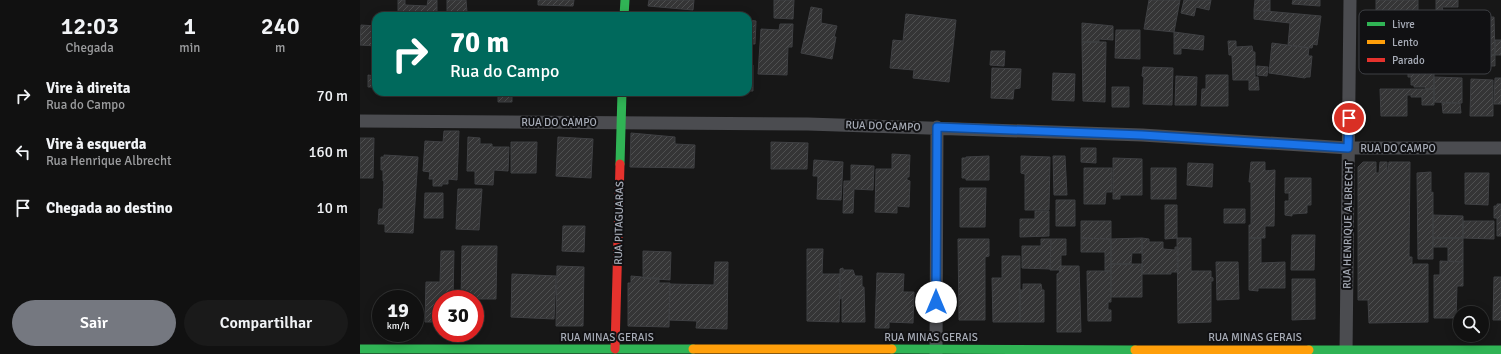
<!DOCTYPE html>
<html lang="pt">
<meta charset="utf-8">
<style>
:root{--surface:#111;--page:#1a1a1a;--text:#f1f3f6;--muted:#9c9d9f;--line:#303131;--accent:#757880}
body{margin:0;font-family:Signika,sans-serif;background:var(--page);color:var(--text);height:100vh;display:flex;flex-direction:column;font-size:15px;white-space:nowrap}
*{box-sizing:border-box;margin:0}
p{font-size:13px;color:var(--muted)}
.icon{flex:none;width:22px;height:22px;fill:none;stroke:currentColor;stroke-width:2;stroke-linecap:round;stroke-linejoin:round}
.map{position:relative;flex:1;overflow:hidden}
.panel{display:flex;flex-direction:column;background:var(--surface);width:360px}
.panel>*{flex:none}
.hud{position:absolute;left:12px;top:12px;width:380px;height:84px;border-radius:12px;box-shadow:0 2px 10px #0003,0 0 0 1px var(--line);background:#00695c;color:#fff;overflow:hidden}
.buttons{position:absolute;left:1093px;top:306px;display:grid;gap:8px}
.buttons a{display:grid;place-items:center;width:36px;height:36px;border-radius:50%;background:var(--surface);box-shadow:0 2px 10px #0003,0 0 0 1px var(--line);font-size:20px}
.speed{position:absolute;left:12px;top:290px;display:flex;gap:8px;font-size:20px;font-weight:700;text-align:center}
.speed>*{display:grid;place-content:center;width:52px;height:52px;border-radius:50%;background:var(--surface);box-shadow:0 2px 10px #0003,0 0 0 1px var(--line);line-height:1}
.speed small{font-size:10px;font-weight:400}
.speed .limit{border:6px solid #d22;background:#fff;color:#111}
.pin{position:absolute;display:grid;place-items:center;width:34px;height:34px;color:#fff;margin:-17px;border:2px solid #fff;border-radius:50%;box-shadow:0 1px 4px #0007}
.me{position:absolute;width:44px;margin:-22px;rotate:0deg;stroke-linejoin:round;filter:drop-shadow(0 0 3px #0008)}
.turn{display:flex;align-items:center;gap:14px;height:84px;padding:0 12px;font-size:18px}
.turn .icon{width:52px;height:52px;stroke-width:2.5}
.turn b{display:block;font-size:28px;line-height:34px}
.eta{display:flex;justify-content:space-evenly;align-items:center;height:68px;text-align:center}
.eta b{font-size:24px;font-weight:600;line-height:28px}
.primary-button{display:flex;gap:8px;margin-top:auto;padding:8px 12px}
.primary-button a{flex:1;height:46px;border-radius:24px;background:var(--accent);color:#fff;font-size:16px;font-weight:600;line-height:46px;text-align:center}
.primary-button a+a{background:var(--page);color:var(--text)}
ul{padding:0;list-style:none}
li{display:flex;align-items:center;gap:12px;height:56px;padding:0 12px}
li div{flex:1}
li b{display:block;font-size:15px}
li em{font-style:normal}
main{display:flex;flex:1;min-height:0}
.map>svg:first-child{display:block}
.building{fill:url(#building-hatch);stroke:#3f4043}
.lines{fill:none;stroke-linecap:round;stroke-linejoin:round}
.street{stroke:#4b4c50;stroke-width:13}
.fast{stroke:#30b455;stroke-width:9}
.slow{stroke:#ff9f0a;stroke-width:9}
.jam{stroke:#e5322d;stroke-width:9}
.route-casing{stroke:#114b97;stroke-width:10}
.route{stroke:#1a73e8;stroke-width:7}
.labels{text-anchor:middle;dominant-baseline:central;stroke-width:4;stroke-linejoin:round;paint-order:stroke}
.street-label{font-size:11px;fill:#a8adb8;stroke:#111113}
.key{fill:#111113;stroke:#3e4045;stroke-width:1}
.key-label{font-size:11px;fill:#a8adb8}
</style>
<main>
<section class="panel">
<div class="eta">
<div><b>12:03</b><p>Chegada</p></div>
<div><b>1</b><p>min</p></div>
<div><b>240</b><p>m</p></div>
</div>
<ul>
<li><svg class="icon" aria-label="right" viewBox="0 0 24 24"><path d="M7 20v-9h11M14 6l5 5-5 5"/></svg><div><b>Vire à direita</b><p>Rua do Campo</p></div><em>70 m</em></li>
<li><svg class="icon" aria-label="left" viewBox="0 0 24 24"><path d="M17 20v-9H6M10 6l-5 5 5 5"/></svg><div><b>Vire à esquerda</b><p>Rua Henrique Albrecht</p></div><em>160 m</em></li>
<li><svg class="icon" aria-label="arrive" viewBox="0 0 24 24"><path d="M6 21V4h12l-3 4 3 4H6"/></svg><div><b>Chegada ao destino</b></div><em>10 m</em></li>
</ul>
<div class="primary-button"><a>Sair</a><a>Compartilhar</a></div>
</section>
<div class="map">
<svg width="1141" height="354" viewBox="0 0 1141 354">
<defs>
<pattern id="building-hatch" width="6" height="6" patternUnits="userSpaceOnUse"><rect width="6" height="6" fill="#353536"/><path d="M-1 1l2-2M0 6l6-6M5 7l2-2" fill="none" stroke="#4f5051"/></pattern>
</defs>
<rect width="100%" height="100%" fill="#171717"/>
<path class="building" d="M38 0H45V5L67 6 68 0H77V16H38Z
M87 0H106L107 12H111V16H87Z
M178 0H214L213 6 178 5Z
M289 0H334L333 10 288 6Z
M414 0H434L433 19 414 18Z
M789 0H820L814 32 784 29Z
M824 0H851L849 10 836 7 834 16 821 13Z
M895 0H910V11L894 10Z
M933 0H960V6L932 4Z
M1016 0H1058V20H1016Z
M1076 0H1098V7H1082L1083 11H1076Z
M451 7 462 9 461 23 477 26 474 37H476L472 59 441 53Z
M894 10 961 16 957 45 953 44 952 48 928 45 930 23 894 19Z
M546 14 596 20 589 82 553 78 554 70 530 68 533 40 543 41Z
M1108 17H1134L1135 55H1105V42H1124V39H1109Z
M388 20 396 21 395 44H388Z
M722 23 753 26V40L739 39V42H722Z
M420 24H433L432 47H428L427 75 398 74 401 29 419 30Z
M1 25 16 26V46L0 45Z
M756 30H780V59L755 58Z
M814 32 844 36 843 50 821 48V54H814Z
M1135 40H1141V55H1135Z
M868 41H876V47L892 46 893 52H895V77H898L899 90H889V80H873L872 55H869Z
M722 42H746L745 102 723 101Z
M912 43 949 48 948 56H952L950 77H946L945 78 909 73Z
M631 51H645L644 66 630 65Z
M1039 55H1074L1072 72H1074V89H1066L1065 87H1054V85H1051V77H1048V71H1039Z
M1105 55H1135V66H1116V71H1105Z
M15 59 16 87H8V75L15 76Z
M388 65H393V91H388Z
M897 66 908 67 907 76 897 75Z
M783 67 813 68 812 105 783 104 784 77 782 76Z
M632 68 661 69 660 88 654 89 653 99 631 98Z
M693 73 715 74 714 101 692 100Z
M846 75H868V106H841L842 89H846Z
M816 76 837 77 836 105H815Z
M1074 77 1102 78V103L1074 102Z
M1135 78H1141V104H1134Z
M1111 79 1133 80V116H1110Z
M752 87H769V107H752Z
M1020 89H1074V105H1062V97H1051V95H1047V116H1021Z
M138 92H152V102H138Z
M1082 103H1100L1101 113H1083Z
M84 131H99L97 180 88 179V184H82V186H73V179H69L70 172 63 171 65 141 83 142Z
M271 133 315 137V144L335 145 334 168 270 167Z
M108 137 120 138V144H132V147H149L148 171 134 170 133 185 115 184V171H107Z
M198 137 233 139 231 178 196 176Z
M0 138H14L13 178H0Z
M151 142H177L176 173H151Z
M411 142 448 143 447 169H411Z
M721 148H736V163L721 162Z
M532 154 550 155 549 177H547V180L550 181 549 207 537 206V213L515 212 516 169H532Z
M24 155 58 157 53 233 25 232V224H18L19 209H23L24 181H23V170H21V157H24Z
M629 156V180H606V178H602V158H606V157Z
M661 156 690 157 689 210H665V174L661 173Z
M693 156H705L707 195H694Z
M753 158 782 159V195H760V199H753Z
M454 160 483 162 481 200 457 199 458 176H453Z
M891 162H905V171L915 170 914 226H905V238H889V225H891V182H889Z
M1003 162H1016V173H1019L1020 162H1027V171H1028L1029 162H1050L1049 257H1052V265H1054V264H1068V322L1009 323 1008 300H998V167Z
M828 163 853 164 852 187 827 185Z
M491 165 514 166 513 190 494 189 493 213H483L484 181H491Z
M724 168H752V192H746L745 204H724Z
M791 168H816V199H791Z
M1071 172V193L1073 192V259H1058L1057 173Z
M1105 173H1129L1128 205 1105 204Z
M925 178H951V205H947V213L932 214V216L925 215V201H929V193H925Z
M600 188H626L625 227H600Z
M98 189H122L119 230 96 229Z
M65 193H83V218H64Z
M696 200H715V226H696Z
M1137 204H1141V236H1137V218H1134V206H1137Z
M805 205H817V238L805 239Z
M864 209H885V223H864Z
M675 211H689V236L660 237V219H675Z
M1073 215 1103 216V238H1073Z
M721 221H751V239L721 238Z
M1103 221H1134V239L1103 238Z
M203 226H225L224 252 202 251Z
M932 235H955L954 270H931Z
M721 238 751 239V271H745V252H721Z
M782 238V253H772L771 264H751V239Z
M782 238 789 239V242H803V249L815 250V247H818V272H811V274H782Z
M817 238H831V271H851V277L853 278V281H851V322L818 323Z
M889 238H901V263L925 262V288H898V291L889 290Z
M1073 238H1103V262L1088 261V247H1073Z
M598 239H629V256L625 257V320H599Z
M681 239H691L690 269 662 268V246H681Z
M691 239H706V255H701V270H690Z
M102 246H137L136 299H101Z
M447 249H463L462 274H480L479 322 447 321Z
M81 251H94L93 299H81V322H65L66 282H80Z
M283 251 311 252 310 280 283 278Z
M642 256H660V322H633L632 278H642Z
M1080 261 1103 262V286H1097L1096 318H1074V275H1080Z
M355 262H368L367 329 336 328 337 321 309 320 310 284 354 285Z
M856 262H878L879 299 857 300Z
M751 264H782V297H751Z
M197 266 224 267 223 326H196Z
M701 266H719L721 332H697V274L699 273Z
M483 268V270H493L495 276H502V287H504L505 322H482V298L480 299V269Z
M727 271H751V302H748V310H751V321H728Z
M517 273 544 274 543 292H554L553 323 529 322V328H515Z
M152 274 196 276 194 319 151 317Z
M271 276 282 277 283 278H299V283H310L309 327 268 326V283H271Z
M1134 277H1141V320H1133Z
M932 279H955V319L932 320Z
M663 284H681L682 290H684V322H660V290H663Z"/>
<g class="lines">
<path class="street" d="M0 121 448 124 782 135 988 148H1141
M576 354 577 127
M986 354 990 0"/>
<path class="fast" d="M264 16 265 0
M260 164 262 92
M0 349H333
M532 349 775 350
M949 350H1141"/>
<path class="slow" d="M333 349H532
M775 350H949"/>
<path class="jam" d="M255 349 260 164"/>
</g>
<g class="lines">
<defs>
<path id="route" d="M576 302 577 127 782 135 988 148 989 118"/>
</defs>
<use href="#route" class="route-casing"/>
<use href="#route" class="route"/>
</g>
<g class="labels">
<g class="street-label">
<text x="199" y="122">RUA DO CAMPO</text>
<text transform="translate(523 126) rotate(2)">RUA DO CAMPO</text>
<text x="1038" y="148">RUA DO CAMPO</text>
<text transform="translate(259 223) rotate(-89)">RUA PITAGUARAS</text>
<text transform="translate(988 225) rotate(-89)">RUA HENRIQUE ALBRECHT</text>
<text x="247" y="337">RUA MINAS GERAIS</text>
<text x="571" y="337">RUA MINAS GERAIS</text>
<text x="895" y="337">RUA MINAS GERAIS</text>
</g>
</g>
<rect x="999" y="10" width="132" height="64" rx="6" class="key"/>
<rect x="1007" y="22" width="18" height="4" fill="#30b455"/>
<rect x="1007" y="40" width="18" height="4" fill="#ff9f0a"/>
<rect x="1007" y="58" width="18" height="4" fill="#e5322d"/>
<g class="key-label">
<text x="1032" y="28">Livre</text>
<text x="1032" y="46">Lento</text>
<text x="1032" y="64">Parado</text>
</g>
</svg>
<div class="buttons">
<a><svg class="icon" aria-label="search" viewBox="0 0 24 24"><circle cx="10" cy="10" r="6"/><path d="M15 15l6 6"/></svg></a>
</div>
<div class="speed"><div>19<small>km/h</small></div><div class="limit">30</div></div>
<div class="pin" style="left:989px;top:118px;background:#d93025"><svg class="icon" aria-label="arrive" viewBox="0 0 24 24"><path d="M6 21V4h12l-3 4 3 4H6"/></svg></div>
<svg class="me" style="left:576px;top:302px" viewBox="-20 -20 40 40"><circle r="19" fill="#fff"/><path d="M0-13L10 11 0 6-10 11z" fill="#1a73e8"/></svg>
<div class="hud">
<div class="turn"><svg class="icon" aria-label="right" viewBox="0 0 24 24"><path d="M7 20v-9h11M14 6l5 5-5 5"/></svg><div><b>70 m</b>Rua do Campo</div></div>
</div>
</div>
</main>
